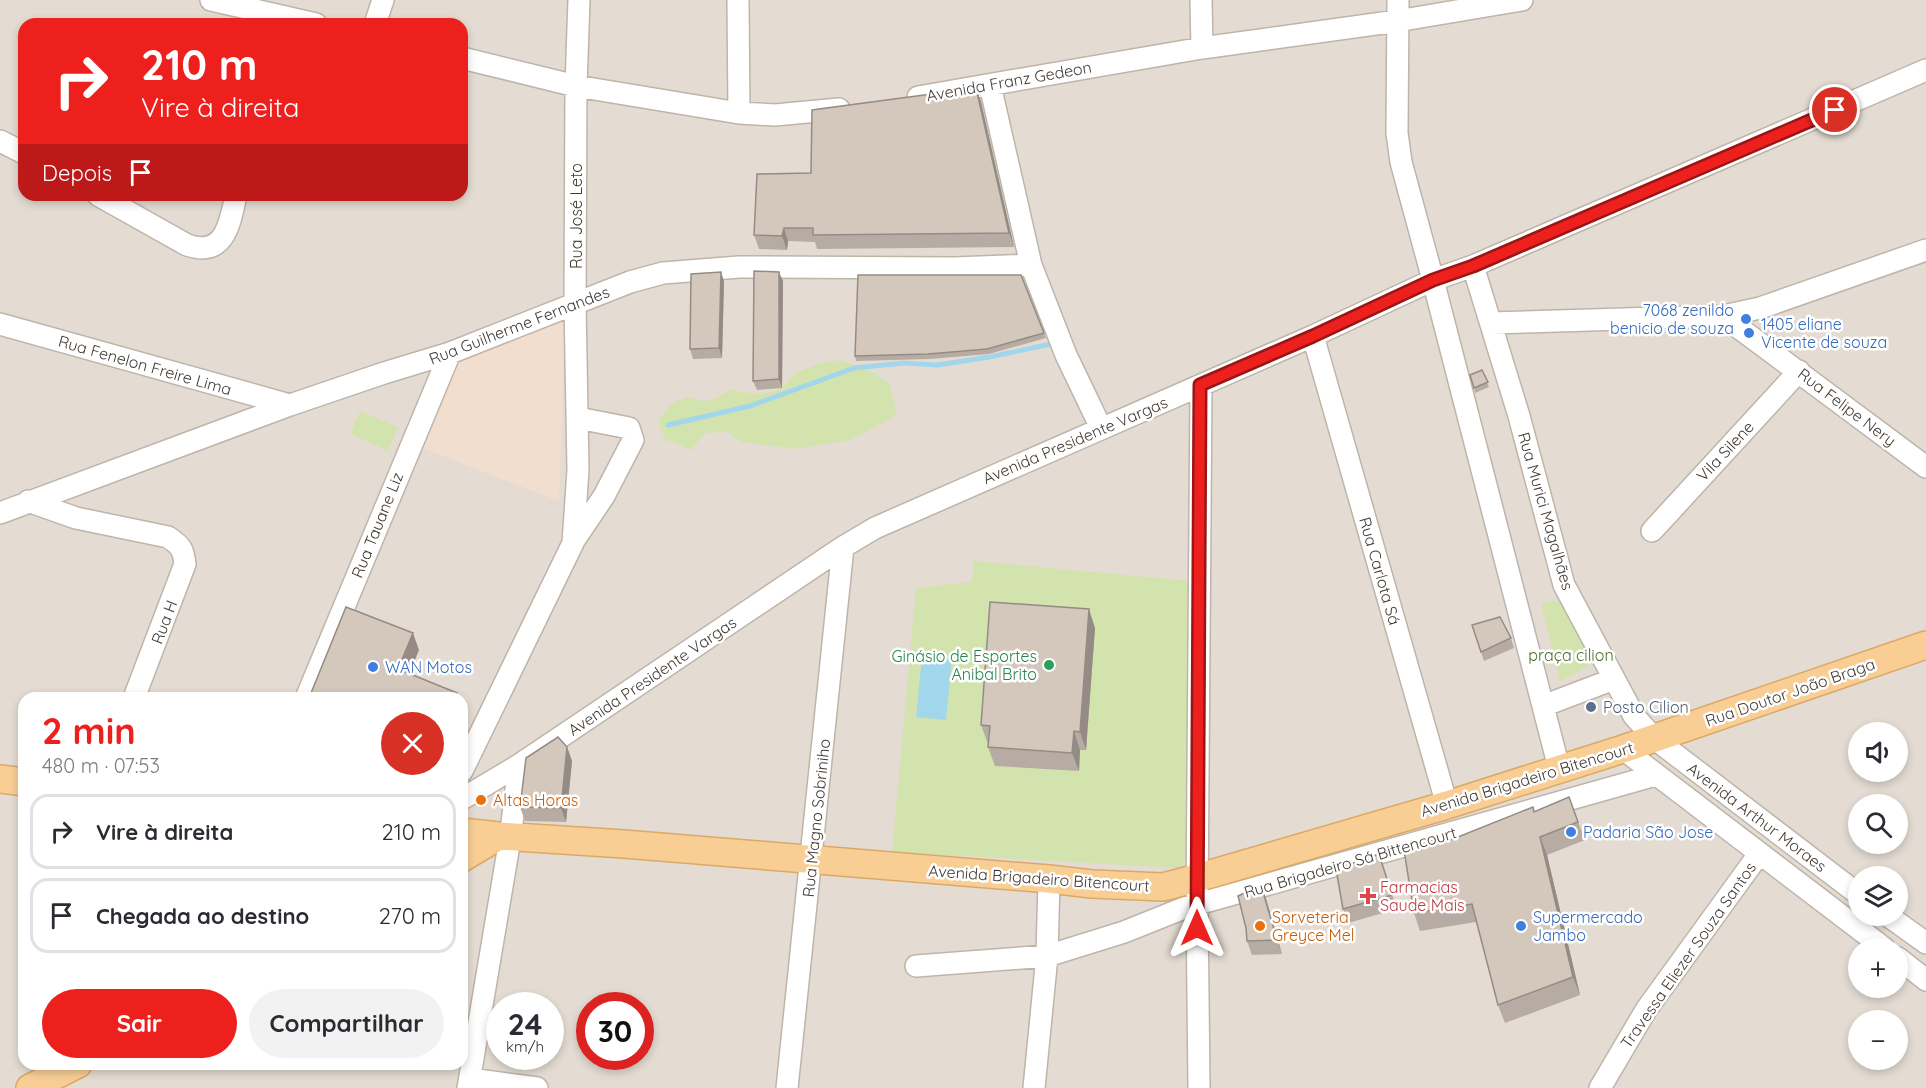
<!DOCTYPE html>
<html lang="pt">
<meta charset="utf-8">
<style>
:root{--surface:#fff;--page:#f2f2f3;--text:#2b2b33;--muted:#7c7c81;--line:#e1e1e2;--accent:#ed201e}
body{margin:0;font-family:Quicksand,sans-serif;background:var(--page);color:var(--text);height:100vh;display:flex;flex-direction:column;font-size:22px;white-space:nowrap}
*{box-sizing:border-box;margin:0}
p{font-size:20px;color:var(--muted)}
.icon{flex:none;width:33px;height:33px;fill:none;stroke:currentColor;stroke-width:2;stroke-linecap:round;stroke-linejoin:round}
.map{position:relative;flex:1;overflow:hidden}
.side{position:absolute;left:18px;top:692px;width:450px;height:378px;display:flex;flex-direction:column;background:var(--surface);border-radius:18px;box-shadow:0 3px 9px #0003}
.side>*{flex:none}
.guide{position:absolute;left:18px;top:18px;width:450px;height:183px;border-radius:18px;box-shadow:0 3px 9px #0003;background:#ed201e;color:#fff;overflow:hidden}
.fabs{position:absolute;left:1848px;top:722px;display:grid;gap:12px}
.fabs a{display:grid;place-items:center;width:60px;height:60px;border-radius:50%;background:var(--surface);box-shadow:0 3px 9px #0003;font-size:30px}
.speed{position:absolute;left:486px;top:992px;display:flex;gap:12px;font-size:30px;font-weight:700;text-align:center}
.speed>*{display:grid;place-content:center;width:78px;height:78px;border-radius:50%;background:var(--surface);box-shadow:0 3px 9px #0003;line-height:1}
.speed small{font-size:15px;font-weight:400}
.speed .limit{border:9px solid #d22;background:#fff;color:#111}
.pin{position:absolute;display:grid;place-items:center;width:51px;height:51px;color:#fff;margin:-26px;border:3px solid #fff;border-radius:50%;box-shadow:0 2px 6px #0007}
.me{position:absolute;width:66px;margin:-33px;rotate:0deg;stroke-linejoin:round;filter:drop-shadow(0 0 4px #0008)}
.turn{display:flex;align-items:center;gap:21px;height:126px;padding:0 24px;font-size:27px}
.turn .icon{width:78px;height:78px;stroke-width:2.5}
.turn b{display:block;font-size:42px;line-height:51px}
.then{display:flex;align-items:center;height:57px;padding:0 24px;background:#0003;gap:12px;font-size:22px}
.round{display:grid;place-items:center;flex:none;width:63px;height:63px;border-radius:32px;background:var(--page)}
.head{display:flex;align-items:center;justify-content:space-between;height:102px;padding:0 24px}
h1{font-size:36px;font-weight:700;line-height:45px;color:var(--accent)}
.button{display:flex;gap:12px;margin-top:auto;padding:12px 24px}
.button a{flex:1;height:69px;border-radius:36px;background:var(--accent);color:#fff;font-size:24px;font-weight:700;line-height:69px;text-align:center}
.button a+a{background:var(--page);color:var(--text)}
ul{padding:0;list-style:none}
li{display:flex;align-items:center;gap:18px;height:75px;margin:0 12px 9px;padding:0 12px;border:3px solid var(--line);border-radius:18px}
li div{flex:1}
li b{display:block;font-size:22px}
li em{font-style:normal}
.map>svg:first-child{display:block}
.residential{fill:#e4dcd2;fill-rule:evenodd}
.commercial{fill:#f2decf}
.green{fill:#d3e3ae}
.water{fill:#a2d7eb}
.lines{fill:none;stroke-linecap:round;stroke-linejoin:round}
.stream{stroke:#a2d7eb;stroke-width:5}
.minor-casing{stroke:#beb4aa;stroke-width:24}
.major-casing{stroke:#dba866;stroke-width:30}
.minor{stroke:#fff;stroke-width:21}
.major{stroke:#f8ce95;stroke-width:27}
.wall{fill:#b6aca3}
.shaded-wall{fill:#948c84}
.building{fill:#d4c8bd;stroke:#948c84;stroke-width:1.5}
.route-casing{stroke:#9a1514;stroke-width:15}
.route{stroke:#ed201e;stroke-width:10}
.shop-dot{fill:#3f7fe0;stroke:#fff;stroke-width:2}
.leisure-dot{fill:#2e9e5b;stroke:#fff;stroke-width:2}
.service-dot{fill:#5c6f8a;stroke:#fff;stroke-width:2}
.food-dot{fill:#e8710a;stroke:#fff;stroke-width:2}
.health-dot{fill:#e0444e;stroke:#fff;stroke-width:2}
.labels{text-anchor:middle;dominant-baseline:central;stroke-width:5;stroke-linejoin:round;paint-order:stroke}
.street-label{font-size:16px;fill:#423a34;stroke:#fff}
.shop-label{font-size:16px;fill:#366cbe;stroke:#fff;text-anchor:start}
.park-label{font-size:16px;fill:#4f6f2b;stroke:#fff}
.leisure-label{font-size:16px;fill:#27864d;stroke:#fff;text-anchor:end}
.service-label{font-size:16px;fill:#4e5e75;stroke:#fff;text-anchor:start}
.food-label{font-size:16px;fill:#c56008;stroke:#fff;text-anchor:start}
.health-label{font-size:16px;fill:#be3a42;stroke:#fff;text-anchor:start}
</style>
<div class="map">
<svg width="1926" height="1088" viewBox="0 0 1926 1088">
<rect width="100%" height="100%" fill="#f0ebe3"/>
<path class="residential" d="M0 0H1926V1088H0ZM24 24H462V195H24ZM24 698H462V1064H24ZM1858 732H1898V771H1858ZM1858 804H1898V843H1858ZM1858 876H1898V915H1858ZM1858 948H1898V987H1858ZM500 1005H550V1056H500ZM590 1005H640V1056H590ZM1858 1020H1898V1059H1858Z"/>
<path class="commercial" d="M561 322 565 328 559 501 422 448 453 360Z"/>
<path class="green" d="M840 360 875 373 890 385 897 415 850 440 794 449 741 442 728 432 705 433 691 450 673 442 665 440 658 421 668 407 675 402 687 397 704 401 713 399 732 390 755 394 774 392 787 383 793 375 817 364Z
M360 411 398 427 388 451 350 434Z
M974 561 1189 581 1188 856 1179 868 892 852 916 588 972 582Z
M1564 600 1594 663 1560 681 1541 603Z"/>
<path class="water" d="M922 656 952 658 946 720 916 717Z"/>
<g class="lines">
<path class="stream" d="M668 425 750 406 854 368 904 363 937 365 990 357 1051 344"/>
<defs>
<path id="minor" d="M211 0 316 24
M738 0 739 113
M1201 0 1202 48
M1398 0 1397 133 1401 162 1433 280 1559 768
M375 24 383 0
M462 58 576 86 739 113 775 115 839 109
M990 85 1031 265 1066 355 1101 428
M918 97 1202 48 1397 21 1522 0
M0 141 24 153
M98 195 187 245C225 258 230 223 236 195
M1473 266 1519 416 1564 585 1634 716 1655 739 1858 894
M1723 316 1926 467
M1491 323 1723 316 1760 308 1926 250
M0 324 290 405
M1313 336 1447 805
M28 501 76 518 168 537C181 546 183 548 185 564L134 698
M0 513 290 405 384 373 450 353 630 282 663 273 739 267 955 268 1031 265
M1652 531 1799 371
M573 542 604 496 633 440 629 428 578 418
M306 698 450 353
M1543 706 1614 679
M1623 749 1884 948
M462 771 573 543 578 470 575 303 576 86 579 0
M462 799 519 765 843 547 875 528 1313 336 1433 280 1473 266 1926 70
M1887 915 1926 943
M1898 958 1926 980
M916 966 1047 956 1124 932 1184 908 1656 775
M470 1079 537 1088
M468 1088 510 839 519 765
M787 1088 843 547
M1034 1088 1047 956 1049 879
M1199 1088 1197 905 1201 385
M1600 1088 1646 1010 1759 854"/>
<path id="major" d="M0 779 24 782
M462 832 499 836 624 844 1049 879 1092 884 1163 887 1197 878 1447 805 1623 749 1926 645
M462 858 499 836
M30 1088 78 1064"/>
</defs>
<use href="#minor" class="minor-casing"/>
<use href="#major" class="major-casing"/>
<use href="#minor" class="minor"/>
<use href="#major" class="major"/>
</g>
<path class="wall" d="M976 88 981 102 1014 247 817 249 815 242 788 241 787 250 759 249 754 235 811 173Z
M1021 275 1046 338 989 354 930 359 856 361 855 356Z
M724 281 722 358 693 359 690 349Z
M783 281 782 388 757 390 753 381Z
M1482 370 1489 387 1475 393 1474 388Z
M1472 625 1511 638 1514 648 1484 661Z
M1095 628 1086 750H1080L1079 771 995 766 988 747V744L981 725Z
M567 747 572 761 566 822 525 821 520 807Z
M1569 797 1585 840 1547 855 1580 995 1505 1023 1498 1005 1476 922 1420 931 1414 913 1448 841 1533 807 1535 811Z
M1379 854 1397 909 1348 923 1343 909Z
M1261 885 1266 899 1282 954 1252 955 1247 941Z"/>
<path class="shaded-wall" d="M976 88 981 102 1014 247 1009 233Z
M784 228 788 241 787 250 782 236Z
M721 272 724 281 722 358 719 348Z
M779 272 783 281 782 388 779 379Z
M1089 609 1095 628 1086 750 1080 732Z
M413 633 419 650 404 687 398 669Z
M1074 731 1080 750 1079 771 1072 753Z
M567 747 572 761 566 822 561 808Z
M1540 837 1547 855 1580 995 1573 977Z
M1261 885 1266 899 1282 954 1277 940Z"/>
<path class="building" d="M976 88 1009 233 813 235V228H784L782 236 754 235 757 174 811 173 812 110Z
M754 271 779 272V379L753 381Z
M721 272 719 348 690 349 691 274Z
M858 275H1021L1044 333 987 349 928 354 855 356Z
M1482 370 1488 382 1474 388 1470 375Z
M990 602 1089 609 1080 732 1074 731 1072 753 988 747 990 726 981 725Z
M346 607 413 633 398 669 457 693 455 698H309Z
M1500 617 1511 638 1481 652 1472 625Z
M558 737 567 747 561 808 520 807 526 758Z
M1569 797 1578 822 1540 837 1573 977 1498 1005 1472 904 1414 913 1404 850 1446 836 1448 841 1533 807 1534 812Z
M1379 854 1392 895 1343 909 1336 869Z
M1261 885 1277 940 1247 941 1246 928 1238 896Z"/>
<g class="lines">
<defs>
<path id="route" d="M1197 928 1200 385 1313 336 1433 280 1473 266 1835 110"/>
</defs>
<use href="#route" class="route-casing"/>
<use href="#route" class="route"/>
</g>
<g class="shop-dot">
<circle cx="1746" cy="319" r="6"/>
<circle cx="1749" cy="333" r="6"/>
<circle cx="373" cy="667" r="6"/>
<circle cx="1571" cy="832" r="6"/>
<circle cx="1521" cy="926" r="6"/>
</g>
<circle class="leisure-dot" cx="1049" cy="665" r="6"/>
<circle class="service-dot" cx="1591" cy="707" r="6"/>
<g class="food-dot">
<circle cx="481" cy="800" r="6"/>
<circle cx="1260" cy="926" r="6"/>
</g>
<path class="health-dot" d="M1365 887h6v6h6v6h-6v6h-6v-6h-6v-6h6z"/>
<g class="labels">
<g class="street-label">
<text transform="translate(1009 81) rotate(-10)">Avenida Franz Gedeon</text>
<text transform="translate(576 216) rotate(-90)">Rua José Leto</text>
<text transform="translate(519 325) rotate(-21)">Rua Guilherme Fernandes</text>
<text transform="translate(145 365) rotate(16)">Rua Fenelon Freire Lima</text>
<text transform="translate(1847 407) rotate(37)">Rua Felipe Nery</text>
<text transform="translate(1075 440) rotate(-23)">Avenida Presidente Vargas</text>
<text transform="translate(1725 451) rotate(-47)">Vila Silene</text>
<text transform="translate(1546 511) rotate(74)">Rua Murici Magalhães</text>
<text transform="translate(377 525) rotate(-68)">Rua Tauane Liz</text>
<text transform="translate(1380 571) rotate(74)">Rua Carlota Sá</text>
<text transform="translate(164 622) rotate(-69)">Rua H</text>
<text transform="translate(652 676) rotate(-34)">Avenida Presidente Vargas</text>
<text transform="translate(1790 692) rotate(-19)">Rua Doutor João Braga</text>
<text transform="translate(1527 779) rotate(-17)">Avenida Brigadeiro Bitencourt</text>
<text transform="translate(1757 817) rotate(37)">Avenida Arthur Moraes</text>
<text transform="translate(816 818) rotate(-84)">Rua Magno Sobriniho</text>
<text transform="translate(1350 862) rotate(-16)">Rua Brigadeiro Sá Bittencourt</text>
<text transform="translate(1039 878) rotate(4)">Avenida Brigadeiro Bitencourt</text>
<text transform="translate(1688 955) rotate(-55)">Travessa Eliezer Souza Santos</text>
</g>
<g class="shop-label">
<text x="1734" y="310" text-anchor="end">7068 zenildo<tspan x="1734" dy="18">benicio de souza</tspan></text>
<text x="1761" y="324">1405 eliane<tspan x="1761" dy="18">Vicente de souza</tspan></text>
<text x="385" y="667">WAN Motos</text>
<text x="1583" y="832">Padaria São Jose</text>
<text x="1533" y="917">Supermercado<tspan x="1533" dy="18">Jambo</tspan></text>
</g>
<g class="park-label">
<text x="1571" y="655">praça cilion</text>
</g>
<g class="leisure-label">
<text x="1037" y="656">Ginásio de Esportes<tspan x="1037" dy="18">Anibal Brito</tspan></text>
</g>
<g class="service-label">
<text x="1603" y="707">Posto Cilion</text>
</g>
<g class="food-label">
<text x="493" y="800">Altas Horas</text>
<text x="1272" y="917">Sorveteria<tspan x="1272" dy="18">Greyce Mel</tspan></text>
</g>
<g class="health-label">
<text x="1380" y="887">Farmacias<tspan x="1380" dy="18">Saude Mais</tspan></text>
</g>
</g>
</svg>
<div class="fabs">
<a><svg class="icon" aria-label="sound" viewBox="0 0 24 24"><path d="M4 9h4l5-4v14l-5-4H4zM17 9q2 3 0 6"/></svg></a>
<a><svg class="icon" aria-label="search" viewBox="0 0 24 24"><circle cx="10" cy="10" r="6"/><path d="M15 15l6 6"/></svg></a>
<a><svg class="icon" aria-label="layers" viewBox="0 0 24 24"><path d="M12 4l9 5-9 5-9-5zM3 14l9 5 9-5"/></svg></a>
<a>+</a>
<a>−</a>
</div>
<div class="speed"><div>24<small>km/h</small></div><div class="limit">30</div></div>
<div class="pin" style="left:1835px;top:110px;background:#d93025"><svg class="icon" aria-label="arrive" viewBox="0 0 24 24"><path d="M6 21V4h12l-3 4 3 4H6"/></svg></div>
<svg class="me" style="left:1197px;top:928px" viewBox="-20 -20 40 40"><path d="M0-17L14 15 0 8-14 15z" fill="#ed201e" stroke="#fff" stroke-width="4"/></svg>
<div class="guide">
<div class="turn"><svg class="icon" aria-label="right" viewBox="0 0 24 24"><path d="M7 20v-9h11M14 6l5 5-5 5"/></svg><div><b>210 m</b>Vire à direita</div></div>
<div class="then">Depois<svg class="icon" aria-label="arrive" viewBox="0 0 24 24"><path d="M6 21V4h12l-3 4 3 4H6"/></svg></div>
</div>
<section class="side">
<div class="head"><div><h1>2 min</h1><p>480 m · 07:53</p></div><a class="round" style="background:#d93025;color:#fff"><svg class="icon" aria-label="close" viewBox="0 0 24 24"><path d="M6 6l12 12M18 6L6 18"/></svg></a></div>
<ul>
<li><svg class="icon" aria-label="right" viewBox="0 0 24 24"><path d="M7 20v-9h11M14 6l5 5-5 5"/></svg><div><b>Vire à direita</b></div><em>210 m</em></li>
<li><svg class="icon" aria-label="arrive" viewBox="0 0 24 24"><path d="M6 21V4h12l-3 4 3 4H6"/></svg><div><b>Chegada ao destino</b></div><em>270 m</em></li>
</ul>
<div class="button"><a>Sair</a><a>Compartilhar</a></div>
</section>
</div>
